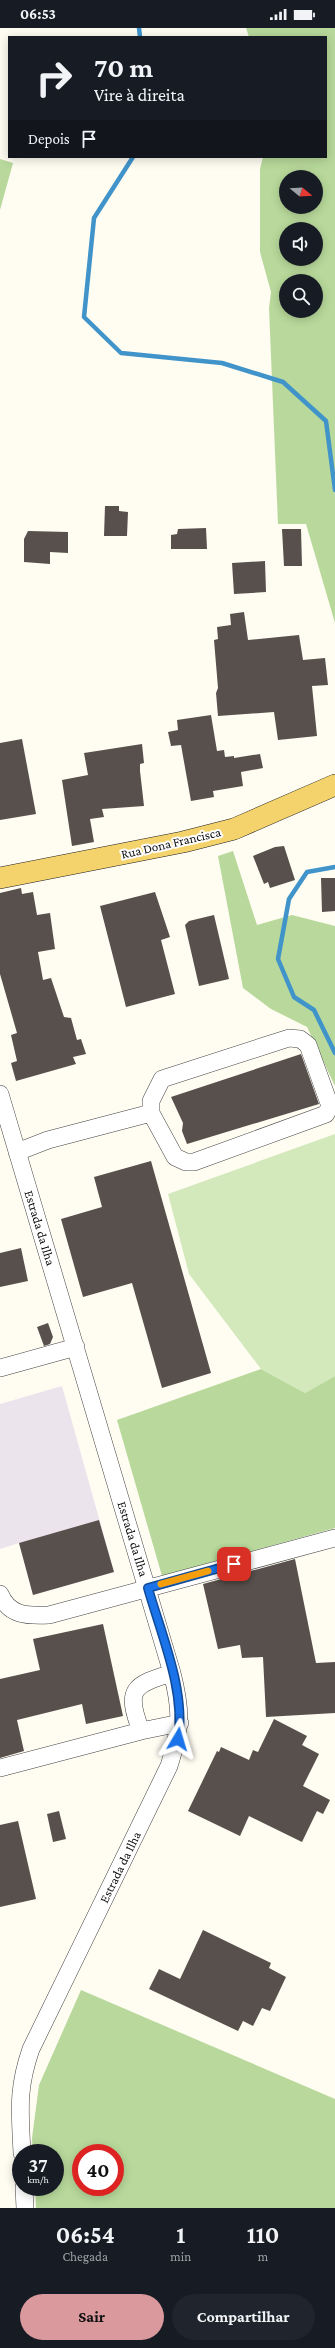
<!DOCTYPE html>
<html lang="pt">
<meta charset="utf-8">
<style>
:root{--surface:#171b24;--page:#20242c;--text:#f1f3f6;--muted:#9ea1a6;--accent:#da999d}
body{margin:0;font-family:"Crimson Pro",serif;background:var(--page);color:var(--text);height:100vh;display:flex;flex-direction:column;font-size:15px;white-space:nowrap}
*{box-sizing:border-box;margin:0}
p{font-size:13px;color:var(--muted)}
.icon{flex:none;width:22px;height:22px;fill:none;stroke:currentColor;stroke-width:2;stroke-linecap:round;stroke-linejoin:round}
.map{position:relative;height:2180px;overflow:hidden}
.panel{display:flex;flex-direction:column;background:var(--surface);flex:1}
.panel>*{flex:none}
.hud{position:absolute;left:8px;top:8px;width:319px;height:122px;border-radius:0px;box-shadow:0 2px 10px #0003;background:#171b24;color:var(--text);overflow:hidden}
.needle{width:26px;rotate:108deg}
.tools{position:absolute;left:279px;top:142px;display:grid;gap:8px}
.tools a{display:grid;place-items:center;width:44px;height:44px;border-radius:50%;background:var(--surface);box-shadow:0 2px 10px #0003;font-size:20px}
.speed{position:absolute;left:12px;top:2116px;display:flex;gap:8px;font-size:20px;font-weight:700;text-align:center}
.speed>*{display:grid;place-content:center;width:52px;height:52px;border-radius:50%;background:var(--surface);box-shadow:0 2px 10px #0003;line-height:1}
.speed small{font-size:10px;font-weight:400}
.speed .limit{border:6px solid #d22;background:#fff;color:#111}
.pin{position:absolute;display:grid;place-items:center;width:34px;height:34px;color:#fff;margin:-17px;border-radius:8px;box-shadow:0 2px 6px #0006}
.me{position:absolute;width:44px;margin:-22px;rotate:7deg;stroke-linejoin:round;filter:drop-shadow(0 0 3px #0008)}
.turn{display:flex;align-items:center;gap:14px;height:84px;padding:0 20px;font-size:18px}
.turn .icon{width:52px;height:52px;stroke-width:2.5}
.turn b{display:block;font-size:28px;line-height:34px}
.then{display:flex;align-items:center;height:38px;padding:0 20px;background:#0003;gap:8px;font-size:15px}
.eta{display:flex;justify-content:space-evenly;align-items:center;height:68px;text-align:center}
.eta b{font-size:24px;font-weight:700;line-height:28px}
.primary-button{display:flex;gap:8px;margin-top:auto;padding:8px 20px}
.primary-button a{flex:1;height:46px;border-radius:24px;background:var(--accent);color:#111;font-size:16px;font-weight:700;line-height:46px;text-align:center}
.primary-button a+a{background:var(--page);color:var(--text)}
.status{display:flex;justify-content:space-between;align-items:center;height:28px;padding:0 20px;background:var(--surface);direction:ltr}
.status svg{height:11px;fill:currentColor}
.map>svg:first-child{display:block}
.industrial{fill:#ece4ed}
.green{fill:#d3e9bc}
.forest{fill:#b8d99b;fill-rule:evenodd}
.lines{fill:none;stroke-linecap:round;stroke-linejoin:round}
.stream{stroke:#4094ca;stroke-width:4.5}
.building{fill:#58504c}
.minor-casing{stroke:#424242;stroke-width:18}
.major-casing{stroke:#202020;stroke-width:22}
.minor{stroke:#fff;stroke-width:17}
.major{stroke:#f5d36c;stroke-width:21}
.route-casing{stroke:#114b97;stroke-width:10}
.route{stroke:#1a73e8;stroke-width:7}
.slow{stroke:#f59e0b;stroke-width:7}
.labels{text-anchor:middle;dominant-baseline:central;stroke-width:4;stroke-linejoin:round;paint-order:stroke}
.street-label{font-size:13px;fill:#0f0f0f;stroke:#fff}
</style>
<div class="status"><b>06:53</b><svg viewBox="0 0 49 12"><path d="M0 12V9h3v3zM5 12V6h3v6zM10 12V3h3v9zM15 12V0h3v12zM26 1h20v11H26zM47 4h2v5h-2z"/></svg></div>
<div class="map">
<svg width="335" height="2180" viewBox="0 0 335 2180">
<rect width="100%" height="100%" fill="#fffcf2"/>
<path class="industrial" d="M62 1358 114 1544 33 1567 19 1515 0 1521V1376Z"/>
<path class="green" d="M335 1106V1348L305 1365 261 1341 189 1246 168 1166Z"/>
<path class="forest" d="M246 0H335V595L306 496H278L269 280 271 264 260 224V141L263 129H326V9H249ZM286 149H316V179H286ZM286 201H316V231H286ZM286 253H316V283H286Z
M0 131 13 135 0 182Z
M233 823 257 897 292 887 335 898V1058L307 999 271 981 243 960 218 828Z
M261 1341 305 1365 335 1348V1500L162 1548 117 1392Z
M81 1962 335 2071V2180H36L35 2159H55V2125H33L32 2110 39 2057ZM81 2125H115V2159H81Z"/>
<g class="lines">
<path class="stream" d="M139 0 140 9
M133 129 94 190 84 289 121 325 222 335 283 354 326 393 335 462
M335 839 307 844 289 871 278 931 294 969 314 982 335 1025"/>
</g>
<path class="building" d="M105 478H119V483L128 484 127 508H104Z
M206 500 207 521H171V507L177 506 178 501Z
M282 501H301L302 538H284Z
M28 503 68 504V525L50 524V536L24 534V511Z
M265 533 266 564 234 566 232 535Z
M244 584 248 612 299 607 303 632 325 630 328 657 312 658 317 708 278 712 274 684 218 688 216 665 218 660 214 612 218 611 217 599 231 597 230 586Z
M211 687 217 723 224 722 225 729 234 728V730L260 726 263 740 241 744 243 758 213 763 214 769 191 773 181 717 171 718 168 704 178 702 177 692Z
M22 711 36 786 0 792V715Z
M142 716 144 735 140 736V743L144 778 102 781 104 789 90 791 94 814 72 818 62 752 88 747 84 725Z
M284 818 295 852 270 860 268 854 264 856 253 828 275 819Z
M321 850H335V883L322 884Z
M21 860 22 866 33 864 37 887 50 885 55 921 38 924 43 952 51 950 64 989 71 990 77 1012 81 1011 86 1026 73 1029 76 1036 16 1053 11 1035 17 1033 11 1007 17 1005 0 946V865Z
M155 864 170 909 161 912 175 966 126 979 100 878Z
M214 887 229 951 199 958 185 897 189 893Z
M301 1026 319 1076 187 1116 182 1103 183 1095 171 1069Z
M151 1133 211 1345 162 1360 132 1255 83 1269 61 1191 102 1179 94 1149Z
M21 1220 28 1253 0 1259V1225Z
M48 1295 53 1309 50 1316 44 1318 37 1299Z
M99 1492 114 1544 33 1567 19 1515Z
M295 1531 316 1635 335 1634V1685L266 1689 263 1629 242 1630 240 1617 218 1621 203 1556Z
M103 1596 123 1688 86 1696 82 1676 17 1692 24 1723 0 1730V1651L40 1642 33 1611Z
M274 1691 307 1708 302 1717 319 1726 303 1758 330 1772 323 1786 317 1783 302 1814 249 1788 240 1808 188 1783 217 1723 219 1724 221 1719 249 1732 253 1722 258 1724Z
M59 1783 66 1811 53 1814 47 1786Z
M18 1793 36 1871 0 1879V1797Z
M203 1902 271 1935 269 1940 286 1949 270 1983 262 1980 253 1998 243 1993 238 2003 149 1961 159 1941 180 1951Z"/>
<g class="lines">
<defs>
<path id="minor" d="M289 1010 300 1011 308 1017 330 1078 326 1086 194 1134H186L175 1129 151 1085V1073L162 1051Z
M0 1066 172 1645C182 1684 181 1700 169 1738L31 2021C17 2061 20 2083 22 2125
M17 1124 48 1112 151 1085
M0 1340 76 1319
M0 1566C9 1588 27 1588 49 1587L335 1510
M141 1703 180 1695
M0 1740 141 1703C125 1661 133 1657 172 1645
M24 2159 25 2180"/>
<path id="major" d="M0 850 183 814 234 801 335 757"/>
</defs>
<use href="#minor" class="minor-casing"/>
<use href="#major" class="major-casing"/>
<use href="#minor" class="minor"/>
<use href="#major" class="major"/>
</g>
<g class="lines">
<defs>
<path id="route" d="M178 1711C186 1663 161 1606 148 1560L234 1536"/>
</defs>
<use href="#route" class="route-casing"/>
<use href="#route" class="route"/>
<path class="slow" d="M161 1556 208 1543"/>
</g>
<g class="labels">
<g class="street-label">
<text transform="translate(171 815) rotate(-13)">Rua Dona Francisca</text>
<text transform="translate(40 1200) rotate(73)">Estrada da Ilha</text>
<text transform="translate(133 1511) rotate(73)">Estrada da Ilha</text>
<text transform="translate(120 1839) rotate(-64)">Estrada da Ilha</text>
</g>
</g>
</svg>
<div class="tools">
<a><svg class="needle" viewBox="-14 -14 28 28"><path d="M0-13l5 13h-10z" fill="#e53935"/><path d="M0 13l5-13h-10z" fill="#9ea1a6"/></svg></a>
<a><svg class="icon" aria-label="sound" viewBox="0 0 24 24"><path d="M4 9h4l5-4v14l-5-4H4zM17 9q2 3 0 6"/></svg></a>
<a><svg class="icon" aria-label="search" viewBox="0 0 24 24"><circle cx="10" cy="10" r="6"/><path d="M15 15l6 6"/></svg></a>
</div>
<div class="speed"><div>37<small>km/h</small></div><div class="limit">40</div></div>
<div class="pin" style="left:234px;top:1536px;background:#d93025"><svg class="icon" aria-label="arrive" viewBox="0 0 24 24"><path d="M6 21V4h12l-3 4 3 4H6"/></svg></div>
<svg class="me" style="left:178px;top:1711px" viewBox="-20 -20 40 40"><path d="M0-17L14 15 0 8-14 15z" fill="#1a73e8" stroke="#fff" stroke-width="4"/></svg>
<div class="hud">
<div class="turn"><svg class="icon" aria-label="right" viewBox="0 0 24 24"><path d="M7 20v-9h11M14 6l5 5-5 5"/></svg><div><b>70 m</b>Vire à direita</div></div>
<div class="then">Depois<svg class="icon" aria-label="arrive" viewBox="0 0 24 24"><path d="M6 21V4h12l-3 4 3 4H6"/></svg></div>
</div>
</div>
<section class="panel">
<div class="eta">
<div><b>06:54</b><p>Chegada</p></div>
<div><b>1</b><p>min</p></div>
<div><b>110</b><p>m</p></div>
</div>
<div class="primary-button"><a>Sair</a><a>Compartilhar</a></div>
</section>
